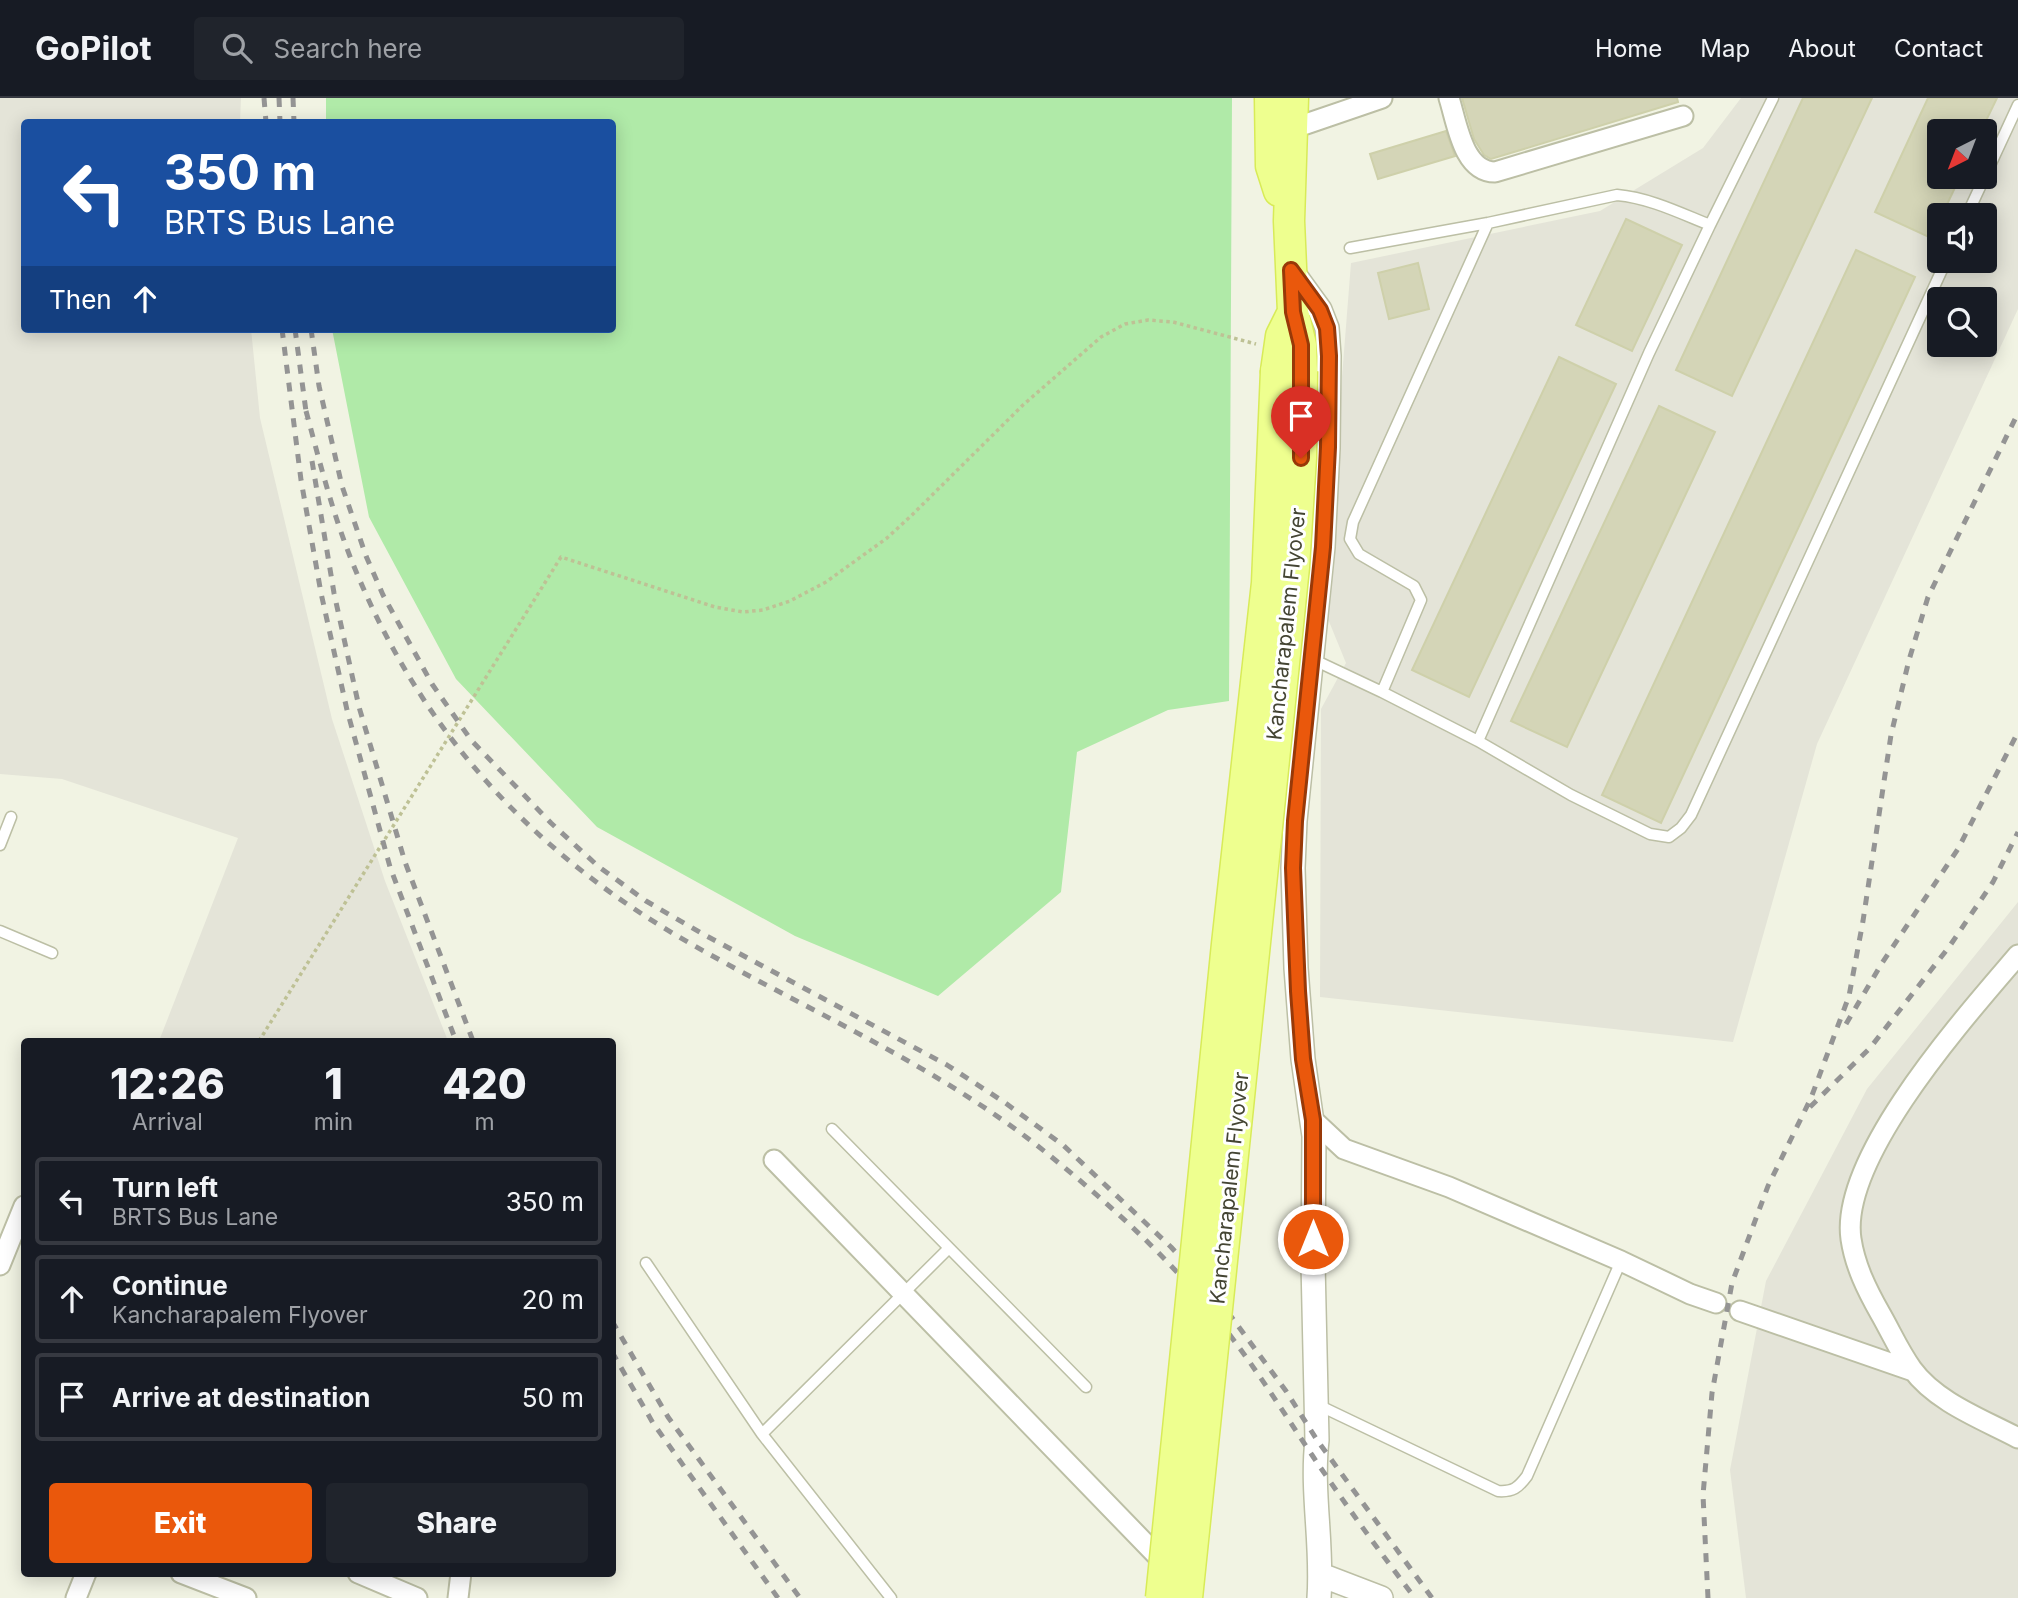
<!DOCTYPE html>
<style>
:root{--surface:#171b24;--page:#20242c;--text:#f1f3f6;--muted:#9ea1a6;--line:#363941;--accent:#ea580c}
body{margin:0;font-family:Inter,sans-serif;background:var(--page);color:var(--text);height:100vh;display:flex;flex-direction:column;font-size:26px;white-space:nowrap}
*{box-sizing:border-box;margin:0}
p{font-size:23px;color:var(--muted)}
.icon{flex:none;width:38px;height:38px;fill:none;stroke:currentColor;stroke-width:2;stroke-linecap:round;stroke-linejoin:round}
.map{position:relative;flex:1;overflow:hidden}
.drawer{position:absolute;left:21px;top:940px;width:595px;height:539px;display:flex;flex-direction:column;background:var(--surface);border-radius:7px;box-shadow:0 4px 18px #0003}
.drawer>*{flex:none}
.top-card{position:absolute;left:21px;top:21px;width:595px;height:214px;border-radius:7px;box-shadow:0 4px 18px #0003;background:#1a4fa0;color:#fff;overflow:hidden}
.needle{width:46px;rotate:222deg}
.controls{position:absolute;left:1927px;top:21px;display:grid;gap:14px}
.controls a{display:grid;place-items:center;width:70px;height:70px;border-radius:7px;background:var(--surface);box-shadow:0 4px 18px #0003;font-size:35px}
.pin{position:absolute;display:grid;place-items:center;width:60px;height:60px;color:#fff;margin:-72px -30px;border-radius:50% 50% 50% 0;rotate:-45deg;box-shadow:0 0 7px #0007}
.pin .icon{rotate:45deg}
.me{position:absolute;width:77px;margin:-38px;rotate:0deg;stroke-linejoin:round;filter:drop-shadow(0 0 5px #0008)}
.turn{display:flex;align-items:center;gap:24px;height:147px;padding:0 28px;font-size:32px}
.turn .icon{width:91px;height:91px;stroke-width:2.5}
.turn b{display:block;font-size:49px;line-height:60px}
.then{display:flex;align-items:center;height:66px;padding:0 28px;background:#0003;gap:14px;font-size:26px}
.eta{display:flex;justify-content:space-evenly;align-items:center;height:119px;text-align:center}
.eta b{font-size:42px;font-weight:800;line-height:49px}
.cta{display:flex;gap:14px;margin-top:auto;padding:14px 28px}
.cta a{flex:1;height:80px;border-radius:7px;background:var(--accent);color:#fff;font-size:28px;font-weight:800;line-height:80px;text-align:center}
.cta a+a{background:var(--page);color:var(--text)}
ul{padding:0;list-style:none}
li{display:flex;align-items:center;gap:21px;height:88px;margin:0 14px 10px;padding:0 14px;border:4px solid var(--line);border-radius:7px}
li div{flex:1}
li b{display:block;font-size:26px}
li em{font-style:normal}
header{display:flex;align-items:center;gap:42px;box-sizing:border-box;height:98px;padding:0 35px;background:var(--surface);border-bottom:2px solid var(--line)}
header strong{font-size:33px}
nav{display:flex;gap:38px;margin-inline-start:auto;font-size:24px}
.search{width:490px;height:63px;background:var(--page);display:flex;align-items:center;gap:18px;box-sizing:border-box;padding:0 24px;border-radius:7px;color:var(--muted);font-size:26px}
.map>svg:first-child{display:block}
.industrial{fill:#e4e4d8;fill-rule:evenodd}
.green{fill:#b0eaa8}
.building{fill:#d4d5b7;stroke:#ced0aa;stroke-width:2}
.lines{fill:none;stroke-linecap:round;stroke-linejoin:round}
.service-casing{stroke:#bcbfa5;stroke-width:13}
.minor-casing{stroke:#bcbfa5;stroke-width:23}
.tertiary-casing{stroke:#bcbfa5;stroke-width:26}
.primary-casing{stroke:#d8eb58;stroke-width:33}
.path{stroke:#bec195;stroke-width:3.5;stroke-dasharray:3.5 3.5;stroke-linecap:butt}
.service{stroke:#fff;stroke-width:10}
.minor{stroke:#fff;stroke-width:19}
.tertiary{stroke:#fff;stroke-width:23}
.primary{stroke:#eeff8f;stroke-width:30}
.rail{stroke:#949494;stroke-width:5;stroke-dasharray:9 9;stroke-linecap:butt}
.primary-bridge-casing{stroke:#d8eb58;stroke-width:33;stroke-linecap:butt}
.primary-bridge{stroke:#eeff8f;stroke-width:30}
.route-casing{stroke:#983908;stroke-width:18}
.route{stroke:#ea580c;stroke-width:12}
.labels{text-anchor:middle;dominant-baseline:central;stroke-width:6;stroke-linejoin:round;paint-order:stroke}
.street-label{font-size:21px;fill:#444533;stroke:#fff}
</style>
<header>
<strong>GoPilot</strong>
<div class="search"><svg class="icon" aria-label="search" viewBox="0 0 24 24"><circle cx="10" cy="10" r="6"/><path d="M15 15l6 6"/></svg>Search here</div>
<nav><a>Home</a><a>Map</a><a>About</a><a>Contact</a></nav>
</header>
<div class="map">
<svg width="2018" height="1500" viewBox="0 0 2018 1500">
<rect width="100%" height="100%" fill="#f1f3e3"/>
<path class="industrial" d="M0 0H241L240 24H24V231H251L260 320 332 621 385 783 448 943H159L238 740 62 681 0 676Z
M1741 0H2018V211L1817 646 1733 944 1320 899 1321 611 1346 565 1328 521 1334 380 1351 165 1600 113 1703 50ZM1939 33H1984V79H1939ZM1939 117H1984V163H1939ZM1939 201H1984V247H1939Z
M2018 804V1500H1746L1730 1372 1766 1183 1867 991Z"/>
<path class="green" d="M326 0H1232L1229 603 1168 612 1077 654 1061 794 938 898 795 838 597 729 456 581 369 419 332 231H612V24H326Z"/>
<path class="building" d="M1462 0H1677L1678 4 1491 61 1484 57 1474 41Z
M1803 0H1872L1732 298 1676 272Z
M1928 0H1997L1981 33H1939V79H1960L1942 117H1939V124L1931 140 1875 114Z
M1446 33 1455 58 1378 81 1370 56Z
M1626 121 1682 147 1632 253 1576 227Z
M1856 152 1915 179 1661 725 1602 697Z
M1418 165 1429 211 1389 221 1378 175Z
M1559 259 1616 286 1469 599 1412 572Z
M1659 308 1715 334 1567 649 1511 623Z"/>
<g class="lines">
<defs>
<path id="service" d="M1967 117 2018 7
M1350 150 1488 125 1617 97C1650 100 1680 115 1710 127L1773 0
M1312 561 1382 594 1478 643 1571 697 1650 736 1669 739 1681 730 1691 717 1946 163
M1382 594 1421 502 1414 488 1359 456 1350 441 1353 424 1488 125
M1478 643 1649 255 1710 127
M0 747 11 719
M0 833 52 855
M832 1031 1086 1289
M646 1165 762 1336 891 1500
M1316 1306 1498 1393C1513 1394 1518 1390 1527 1378L1621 1163
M762 1336 949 1150"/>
<path id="minor" d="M1449 0C1457 25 1463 74 1495 74L1683 18
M1306 26 1382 0
M2018 857C1967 917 1839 1059 1851 1141 1855 1168 1867 1192 1880 1215 1891 1234 1899 1253 1912 1271 1936 1304 1982 1321 2018 1340
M1313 1022 1344 1051 1449 1089 1621 1163 1690 1196 1716 1205
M774 1062 1168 1469
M0 1167 24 1108
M1740 1213 1913 1273
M181 1475 246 1500
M358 1475 417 1500
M76 1500 86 1475
M458 1500 461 1475"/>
<path id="tertiary" d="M1291 172 1320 212 1327 230 1329 258 1328 350 1323 449 1295 723 1293 770 1296 870 1303 961 1314 1038 1313 1165 1317 1342C1311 1394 1323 1447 1319 1500
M1321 1477 1381 1500"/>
<path id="primary" d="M1270 0 1271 68 1279 93
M1293 0 1289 123 1293 214 1301 247 1302 273
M1276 273 1281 238 1293 214"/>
</defs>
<use href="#service" class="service-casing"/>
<use href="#minor" class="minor-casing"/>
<use href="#tertiary" class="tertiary-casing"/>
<use href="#primary" class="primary-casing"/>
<path class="path" d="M259 943 561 459 715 509 743 514 763 512 790 503 826 484 887 440 912 417 1023 307 1101 239 1125 226 1148 222 1173 224 1256 246"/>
<use href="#service" class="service"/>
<use href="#minor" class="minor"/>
<use href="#tertiary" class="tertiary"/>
<use href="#primary" class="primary"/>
<path class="rail" d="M264 0 266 24
M279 0 280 24
M293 0 294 24
M282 231 301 382 321 495 347 612 390 769 456 943
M295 231 307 321
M311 231 319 288 342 388 366 458 383 497 432 586 471 642 551 725 599 769 646 803 703 836 947 967 1004 1004 1063 1047 1171 1149 1216 1198 1286 1293 1317 1342 1432 1500
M306 313C320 365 333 417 353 466 422 636 534 757 693 847 814 916 945 971 1054 1061 1108 1105 1160 1152 1205 1206 1245 1253 1278 1306 1312 1357 1345 1406 1379 1453 1415 1500
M312 363 334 495 359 609 405 764 473 943
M1846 926 1882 865 1958 751 2018 634
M1810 1009 1870 950 1949 849 1993 784 2018 734
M612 1223 668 1319 800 1500
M612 1254 653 1325 778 1500
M1708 1500 1703 1397 1712 1295 1732 1185 1768 1088 1811 1000 1849 898 1863 823 1891 637 1909 562 1928 499 2018 315"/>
<defs>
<path id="primary-bridge" d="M1161 1500 1227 846 1267 485 1276 273
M1187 1500 1294 469 1301 360 1302 273"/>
</defs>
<use href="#primary-bridge" class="primary-bridge-casing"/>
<use href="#primary-bridge" class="primary-bridge"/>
</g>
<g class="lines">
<defs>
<path id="route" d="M1301 360V247L1293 214 1291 172 1320 212 1327 230 1329 258 1328 349 1323 449 1295 723 1293 770 1298 893 1303 961 1313 1022V1141"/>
</defs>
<use href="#route" class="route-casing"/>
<use href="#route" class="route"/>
</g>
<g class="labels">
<g class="street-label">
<text transform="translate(1286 526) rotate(-84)">Kancharapalem Flyover</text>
<text transform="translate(1229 1090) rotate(-84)">Kancharapalem Flyover</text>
</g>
</g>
</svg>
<div class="controls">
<a><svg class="needle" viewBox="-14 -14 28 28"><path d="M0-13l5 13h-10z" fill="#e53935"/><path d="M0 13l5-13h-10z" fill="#9ea1a6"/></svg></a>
<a><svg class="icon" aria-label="sound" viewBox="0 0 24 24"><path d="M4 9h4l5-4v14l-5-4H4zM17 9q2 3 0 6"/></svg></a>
<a><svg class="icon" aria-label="search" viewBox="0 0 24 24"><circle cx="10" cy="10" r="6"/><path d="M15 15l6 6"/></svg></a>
</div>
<div class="pin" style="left:1301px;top:360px;background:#d93025"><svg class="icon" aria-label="arrive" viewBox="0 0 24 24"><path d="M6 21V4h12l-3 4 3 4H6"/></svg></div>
<svg class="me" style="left:1313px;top:1141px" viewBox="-20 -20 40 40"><circle r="17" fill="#ea580c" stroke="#fff" stroke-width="3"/><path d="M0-11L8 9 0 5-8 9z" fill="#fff"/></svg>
<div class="top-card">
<div class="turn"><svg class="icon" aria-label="left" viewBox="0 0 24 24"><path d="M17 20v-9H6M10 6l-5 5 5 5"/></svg><div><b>350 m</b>BRTS Bus Lane</div></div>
<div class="then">Then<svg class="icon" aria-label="ahead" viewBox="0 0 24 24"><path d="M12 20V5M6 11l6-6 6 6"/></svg></div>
</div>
<section class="drawer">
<div class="eta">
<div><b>12:26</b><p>Arrival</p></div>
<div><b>1</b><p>min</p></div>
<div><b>420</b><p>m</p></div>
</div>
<ul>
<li><svg class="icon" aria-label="left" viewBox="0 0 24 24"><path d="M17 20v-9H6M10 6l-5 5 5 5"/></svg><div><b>Turn left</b><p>BRTS Bus Lane</p></div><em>350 m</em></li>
<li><svg class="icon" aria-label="ahead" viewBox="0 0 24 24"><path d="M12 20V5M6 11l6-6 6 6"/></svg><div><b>Continue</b><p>Kancharapalem Flyover</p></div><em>20 m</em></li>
<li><svg class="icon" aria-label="arrive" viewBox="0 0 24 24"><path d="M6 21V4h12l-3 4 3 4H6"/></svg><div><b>Arrive at destination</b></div><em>50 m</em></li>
</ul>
<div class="cta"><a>Exit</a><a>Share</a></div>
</section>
</div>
